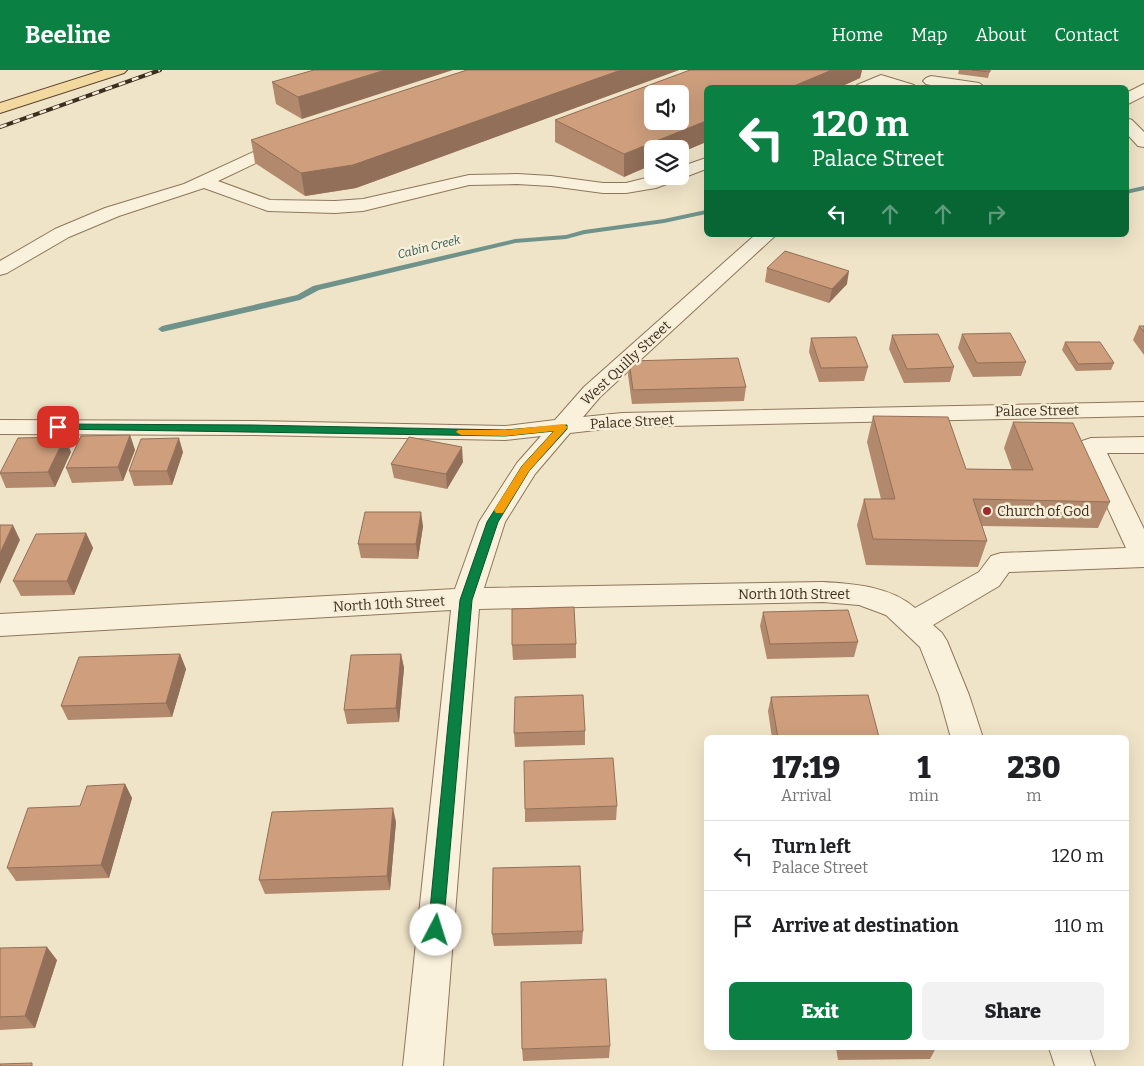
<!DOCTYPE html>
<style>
:root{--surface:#fff;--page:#f2f2f2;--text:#202124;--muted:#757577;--line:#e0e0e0;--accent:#0b8043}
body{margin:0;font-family:Bitter,serif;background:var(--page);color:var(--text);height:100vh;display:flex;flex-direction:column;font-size:19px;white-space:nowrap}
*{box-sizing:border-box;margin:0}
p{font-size:16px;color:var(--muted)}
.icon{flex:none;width:28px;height:28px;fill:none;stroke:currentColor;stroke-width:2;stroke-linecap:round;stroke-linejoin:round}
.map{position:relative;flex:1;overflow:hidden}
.drawer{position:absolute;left:704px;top:665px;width:425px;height:315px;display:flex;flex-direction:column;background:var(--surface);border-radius:8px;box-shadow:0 5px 20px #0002}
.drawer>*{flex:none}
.banner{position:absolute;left:704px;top:15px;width:425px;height:152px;border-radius:8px;box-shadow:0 5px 20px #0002;background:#0b8043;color:#fff;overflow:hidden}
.fabs{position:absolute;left:644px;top:15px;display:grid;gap:10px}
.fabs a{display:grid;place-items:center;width:45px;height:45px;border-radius:8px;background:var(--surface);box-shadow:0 5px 20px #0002;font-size:25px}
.pin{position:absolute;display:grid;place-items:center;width:42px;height:42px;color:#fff;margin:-21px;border-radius:10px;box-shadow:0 2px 8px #0006}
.me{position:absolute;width:55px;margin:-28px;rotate:5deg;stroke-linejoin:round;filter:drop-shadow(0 0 4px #0008)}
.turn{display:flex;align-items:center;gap:18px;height:105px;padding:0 25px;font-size:22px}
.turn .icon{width:65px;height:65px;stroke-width:2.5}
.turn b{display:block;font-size:35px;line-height:42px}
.lanes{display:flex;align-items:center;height:48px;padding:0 25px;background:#0003;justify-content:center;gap:25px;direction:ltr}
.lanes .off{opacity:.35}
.eta{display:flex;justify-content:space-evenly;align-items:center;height:85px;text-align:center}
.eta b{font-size:30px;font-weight:800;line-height:35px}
.cta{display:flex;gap:10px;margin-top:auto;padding:10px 25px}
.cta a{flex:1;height:58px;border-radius:8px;background:var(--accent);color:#fff;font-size:20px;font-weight:800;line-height:58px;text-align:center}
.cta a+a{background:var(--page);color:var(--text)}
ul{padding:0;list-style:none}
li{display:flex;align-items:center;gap:15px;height:70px;padding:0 25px;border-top:1px solid var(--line)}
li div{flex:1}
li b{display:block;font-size:19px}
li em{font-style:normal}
header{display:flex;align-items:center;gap:30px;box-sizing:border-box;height:70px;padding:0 25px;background:var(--accent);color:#fff}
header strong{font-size:24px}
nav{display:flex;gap:28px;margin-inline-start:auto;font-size:18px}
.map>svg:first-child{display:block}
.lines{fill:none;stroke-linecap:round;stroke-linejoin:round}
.stream{fill:#6f938a;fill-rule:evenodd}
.minor-casing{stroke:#8d765c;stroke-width:2}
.major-casing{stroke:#5b4430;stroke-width:2}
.minor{fill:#faf1dc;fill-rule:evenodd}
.major{fill:#f3d9a0;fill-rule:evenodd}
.rail-casing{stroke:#3d2e20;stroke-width:4}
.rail{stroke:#f7eed8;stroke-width:2.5;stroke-dasharray:7;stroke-linecap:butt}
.wall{fill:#b2896c}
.shaded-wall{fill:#916f58}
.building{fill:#cf9f7d;stroke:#916f58;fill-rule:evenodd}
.route{fill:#0b8043;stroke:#07532c}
.slow{fill:#f59e0b}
.poi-dot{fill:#9e2a2b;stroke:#f7eed8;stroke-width:2}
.labels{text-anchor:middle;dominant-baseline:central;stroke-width:5;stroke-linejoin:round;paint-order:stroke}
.far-water-label{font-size:12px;font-style:italic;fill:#2f5d5a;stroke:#f7eed8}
.street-label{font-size:14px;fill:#3d2e20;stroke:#f7eed8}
.poi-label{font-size:14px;fill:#3d2e20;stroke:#f7eed8;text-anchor:start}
</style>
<header>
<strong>Beeline</strong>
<nav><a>Home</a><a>Map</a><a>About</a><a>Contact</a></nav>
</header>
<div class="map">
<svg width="1144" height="996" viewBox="0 0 1144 996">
<rect width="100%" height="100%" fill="#f0e4c8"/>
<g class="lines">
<path class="stream" d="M1144 116V120L1126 124V120Z
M706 140V144L664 153 585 164 566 169 515 173 319 220 300 230 162 262 158 259 162 256 297 225 313 216 515 169 566 165 584 160 664 149Z"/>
<defs>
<path id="minor" d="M881 5 914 15 916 18H890L882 15 876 18H855L857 15Z
M931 6 979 13 986 18H944L926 14 923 11 926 8Z
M1144 14V26L1126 35V23Z
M1126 48 1132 50 1144 62V77L1138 76 1126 63Z
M288 66 294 67 296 71 294 75 218 111 270 130 335 131 363 129 469 105 517 104 551 106 603 113H626L654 106H680V97L706 88V99L656 118 626 123H603L551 116 517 114 469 115 363 141 335 143 268 141 204 118 119 146 69 167 7 203 0 205V191L55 159 105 138 184 114Z
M755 165H776L600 327 583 347 622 343 1144 332V346L622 357 570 363 535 404 505 452 484 518 823 512C854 514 890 516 915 538L979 502 991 486 1001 483 1126 478 1079 376 1082 371 1091 368 1144 367V383H1107L1144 459V497L1009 502 999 516 933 555 942 563 947 571 969 625 983 668H951L939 625 920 577 886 545 859 535 823 532 479 539 443 996H403L451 540 0 566V544L455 519 479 452 517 393 541 366 505 370 252 365 0 364V350L252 351 505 356 555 350 584 317Z
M1049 978H1089L1095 996H1055Z"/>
<path id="major" d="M104 0H127L124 3 0 43V33Z"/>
</defs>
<use href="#minor" class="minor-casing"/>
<use href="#major" class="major-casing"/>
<use href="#minor" class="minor"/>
<use href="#major" class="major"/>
<defs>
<path id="rail" d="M0 57 160 0"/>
</defs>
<use href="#rail" class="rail-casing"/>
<use href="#rail" class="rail"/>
</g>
<path class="wall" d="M314 0 302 49 276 34 272 12Z
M467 0H679L356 118 305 126 255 93 251 70Z
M690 0H862L860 8 838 18H706V72L680 83V79L624 107 555 72V50Z
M959 0H990L988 8 958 4Z
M767 198 847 214 829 233 765 212Z
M1139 256H1144V285L1133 270Z
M962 264 1026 292 1021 306 973 307 958 278Z
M892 265 954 297 950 312 904 313 889 279Z
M811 268 868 297 864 311 819 312 809 282Z
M1065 272 1114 293 1111 300 1076 301 1062 280Z
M629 291 746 317 744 331 632 334 628 305Z
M873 346 966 399 1012 400 1004 378 1013 352 1110 432 1098 458 982 456 987 471 978 497 866 495 857 455 864 429H881L867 372Z
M130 365 135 380 123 411 72 413 66 398Z
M71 382 55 417 6 418 0 404V403Z
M183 382 172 415 134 416 129 401Z
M463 392 447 419 394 408 391 394Z
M423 456 418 489 361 488 358 474Z
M86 463 93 478 74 525 21 526 13 511Z
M763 542 858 572 854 587 767 589 760 556Z
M576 574V588L513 590 512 575Z
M180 584 186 599 172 647 68 650 61 636Z
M401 584 404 598 399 652 347 654 344 640Z
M771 627 879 667 878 668H772L768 641Z
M585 661V675L515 677 514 663Z
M125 714 132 728 109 808 16 811 7 798Z
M617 736 616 750 525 752V739Z
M396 752 390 820 265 824 259 810Z
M583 861 582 874 494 876 492 864Z
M0 878 57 890 35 958 0 960Z
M610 976 609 988 523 991 522 979Z
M836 978H936L930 989 838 990Z"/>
<path class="shaded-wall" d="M385 0H453L302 49 298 27Z
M621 0H679L356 118 305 126 301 103Z
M832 0H862L860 8 838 18H789Z
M706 51V72L680 83V79H652V95L624 107V84Z
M849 201 847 214 829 233 832 219Z
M130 365 135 380 123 411 118 397Z
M65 367 71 382 55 417 48 402Z
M179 368 183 382 172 415 167 401Z
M462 377 463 392 447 419 446 404Z
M421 442 423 456 418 489 416 474Z
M13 455 20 470 0 514V483Z
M86 463 93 478 74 525 67 511Z
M180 584 186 599 172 647 166 633Z
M401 584 404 598 399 652 396 638Z
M125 714 132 728 109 808 101 795Z
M393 738 396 752 390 820 387 806Z
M47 877 57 890 35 958 25 946Z"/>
<path class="building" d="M314 0H385L298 27 272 12Z
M467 0H621L353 95 301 103 251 70Z
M690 0H832L789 18H706V51L624 84 555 50ZM652 24H680V51H652Z
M972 0H990V2Z
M785 181 849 201 832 219 767 198Z
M1139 256H1144V262Z
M1010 263 1026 292 977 293 962 264Z
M938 264 954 297 907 299 892 265Z
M856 267 868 297 821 298 811 268Z
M1065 272H1100L1114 293 1078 294Z
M738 288 746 317 633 320 629 291Z
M873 346 948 347 966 399 1033 400 1013 352 1073 353 1110 432 973 429 987 471 873 469 864 429H895Z
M130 365 118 397 66 398 81 366Z
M65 367 48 402 0 403 18 368Z
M409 367 462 377 446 404 391 394Z
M179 368 167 401H129L141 369Z
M365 442H421L416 474H358Z
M0 455H13L0 483Z
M86 463 67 511H13L36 464Z
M574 537 576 574 512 575V539Z
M848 540 858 572 770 574 763 542Z
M180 584 166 633 61 636 79 587Z
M401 584 396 638 344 640 351 585Z
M583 625 585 661 514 663 515 627Z
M868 625 879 667 778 668 771 627Z
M613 688 617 736 525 739 524 691Z
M125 714 101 795 7 798 28 738 80 736 87 716Z
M393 738 387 806 259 810 272 742Z
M580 796 583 861 492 864 493 798Z
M47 877 25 946 0 947V878Z
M606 909 610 976 522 979 521 912Z
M843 978H936L843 979Z
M32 993V996H0V994Z"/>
<path class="route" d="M58 354 252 355 505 360 567 355V359L529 401 498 452 472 530 443 860 441 865 436 867 430 865 428 860 460 530 487 452 522 396 554 361 505 366 55 359 53 357Z"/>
<path class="slow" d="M563 354 568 357 529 401 503 443H496L494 440 522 396 554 361 505 366 461 365 456 362 458 360H505Z"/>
<circle class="poi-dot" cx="987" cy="441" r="5"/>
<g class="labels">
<g class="far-water-label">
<text transform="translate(429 177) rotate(-14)">Cabin Creek</text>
</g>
<g class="street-label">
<text transform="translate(626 293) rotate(-43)">West Quilly Street</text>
<text transform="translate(1037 341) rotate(-1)">Palace Street</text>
<text transform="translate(632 352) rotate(-3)">Palace Street</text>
<text x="794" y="524">North 10th Street</text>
<text transform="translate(389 534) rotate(-3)">North 10th Street</text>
</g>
<g class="poi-label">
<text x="997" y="441">Church of God</text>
</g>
</g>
</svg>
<div class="fabs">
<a><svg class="icon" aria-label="sound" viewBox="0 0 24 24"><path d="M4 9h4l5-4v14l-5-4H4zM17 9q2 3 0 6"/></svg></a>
<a><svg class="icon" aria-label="layers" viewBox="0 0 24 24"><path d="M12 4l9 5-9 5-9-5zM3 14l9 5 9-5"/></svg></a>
</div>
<div class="pin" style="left:58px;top:357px;background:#d93025"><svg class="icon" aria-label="arrive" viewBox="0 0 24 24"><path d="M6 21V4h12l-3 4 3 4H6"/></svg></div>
<svg class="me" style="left:436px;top:860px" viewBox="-20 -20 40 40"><circle r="19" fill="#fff"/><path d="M0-13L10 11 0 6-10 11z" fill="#0b8043"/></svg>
<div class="banner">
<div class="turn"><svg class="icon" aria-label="left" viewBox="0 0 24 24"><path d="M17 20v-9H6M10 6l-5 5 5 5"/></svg><div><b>120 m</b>Palace Street</div></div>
<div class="lanes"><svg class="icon" aria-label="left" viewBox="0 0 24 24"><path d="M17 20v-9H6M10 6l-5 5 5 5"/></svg><svg class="icon off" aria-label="ahead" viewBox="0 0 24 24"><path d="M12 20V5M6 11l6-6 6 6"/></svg><svg class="icon off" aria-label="ahead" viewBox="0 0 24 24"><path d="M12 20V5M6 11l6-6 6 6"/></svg><svg class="icon off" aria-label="right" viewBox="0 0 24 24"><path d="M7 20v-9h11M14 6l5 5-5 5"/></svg></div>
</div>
<section class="drawer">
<div class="eta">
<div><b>17:19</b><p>Arrival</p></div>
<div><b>1</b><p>min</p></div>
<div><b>230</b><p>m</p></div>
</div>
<ul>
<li><svg class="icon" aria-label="left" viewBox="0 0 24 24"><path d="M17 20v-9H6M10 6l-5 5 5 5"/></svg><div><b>Turn left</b><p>Palace Street</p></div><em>120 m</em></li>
<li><svg class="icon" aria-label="arrive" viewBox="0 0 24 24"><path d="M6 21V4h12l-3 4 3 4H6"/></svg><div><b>Arrive at destination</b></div><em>110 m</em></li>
</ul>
<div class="cta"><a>Exit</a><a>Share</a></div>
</section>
</div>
